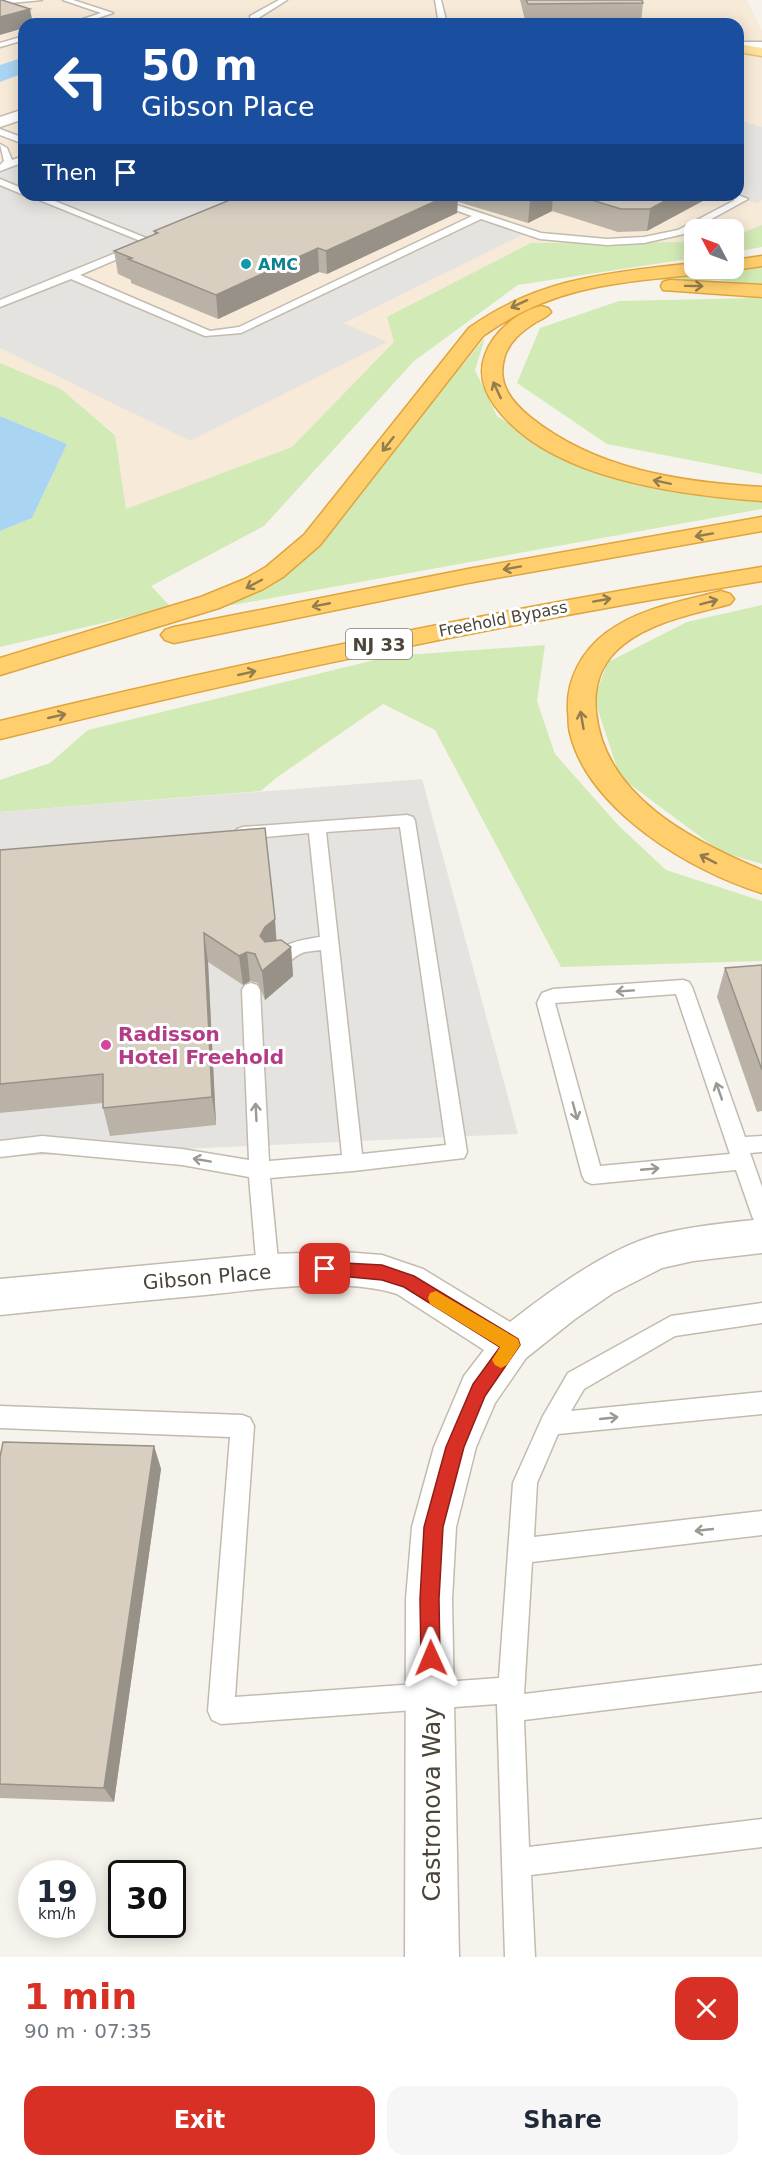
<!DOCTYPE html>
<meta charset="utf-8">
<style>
:root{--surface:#fff;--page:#f6f6f7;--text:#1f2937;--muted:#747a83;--accent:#d93025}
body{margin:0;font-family:"DejaVu Sans",sans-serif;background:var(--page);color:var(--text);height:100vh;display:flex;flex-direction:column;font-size:22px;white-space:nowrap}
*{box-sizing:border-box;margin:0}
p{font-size:20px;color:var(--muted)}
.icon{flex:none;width:33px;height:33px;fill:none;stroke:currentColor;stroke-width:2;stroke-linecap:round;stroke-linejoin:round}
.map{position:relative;height:1957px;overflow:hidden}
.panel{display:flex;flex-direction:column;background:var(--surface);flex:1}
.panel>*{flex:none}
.hud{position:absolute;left:18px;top:18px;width:726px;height:183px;border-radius:18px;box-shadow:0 3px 15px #0003;background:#1a4fa0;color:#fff;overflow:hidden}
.needle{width:39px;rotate:311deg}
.tools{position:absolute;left:684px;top:219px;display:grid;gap:12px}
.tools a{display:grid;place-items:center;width:60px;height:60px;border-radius:12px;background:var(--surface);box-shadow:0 3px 15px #0003;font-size:30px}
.speed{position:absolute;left:18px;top:1860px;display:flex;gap:12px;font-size:30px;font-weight:700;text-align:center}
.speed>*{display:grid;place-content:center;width:78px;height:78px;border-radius:50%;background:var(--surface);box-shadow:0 3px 15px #0003;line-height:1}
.speed small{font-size:15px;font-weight:400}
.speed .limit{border:3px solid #111;border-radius:9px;background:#fff;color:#111}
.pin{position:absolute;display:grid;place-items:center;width:51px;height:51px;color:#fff;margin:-26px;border-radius:12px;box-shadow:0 3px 9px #0006}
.me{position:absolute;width:66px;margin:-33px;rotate:359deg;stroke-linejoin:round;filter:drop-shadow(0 0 4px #0008)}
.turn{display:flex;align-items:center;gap:21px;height:126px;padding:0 24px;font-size:27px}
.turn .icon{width:78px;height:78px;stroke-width:2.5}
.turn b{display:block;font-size:42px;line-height:51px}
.then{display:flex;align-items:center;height:57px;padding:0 24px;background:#0003;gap:12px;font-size:22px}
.round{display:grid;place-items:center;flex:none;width:63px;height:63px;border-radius:18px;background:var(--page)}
.headline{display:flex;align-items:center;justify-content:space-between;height:102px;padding:0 24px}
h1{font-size:36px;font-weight:700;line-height:45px;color:var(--accent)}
.cta{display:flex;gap:12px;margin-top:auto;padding:12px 24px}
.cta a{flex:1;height:69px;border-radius:18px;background:var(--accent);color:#fff;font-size:24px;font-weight:700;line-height:69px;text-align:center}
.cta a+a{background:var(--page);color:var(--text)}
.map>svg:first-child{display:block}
.commercial{fill:#f7ead8;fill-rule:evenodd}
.green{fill:#d2eab5}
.parking{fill:#e5e3e0}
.water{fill:#a9d4f2}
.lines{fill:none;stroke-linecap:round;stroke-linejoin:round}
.lane-casing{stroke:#c2bbae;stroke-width:3}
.street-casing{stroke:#c2bbae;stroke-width:3}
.primary-casing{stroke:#e6c16a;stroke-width:3}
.highway-casing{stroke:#e0a43c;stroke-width:3}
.lane{fill:#fff;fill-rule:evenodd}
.street{fill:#fff;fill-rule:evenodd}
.primary{fill:#ffe39c;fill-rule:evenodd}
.highway{fill:#ffcf6e;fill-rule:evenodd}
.wall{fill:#bab2a6}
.shaded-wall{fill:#979187}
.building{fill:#d8cfc1;stroke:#979187;stroke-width:1.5}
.oneway{stroke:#937c4e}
.oneway2{stroke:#9c9892}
.route{fill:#d93025;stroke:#8d1f18;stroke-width:1.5}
.slow{fill:#f59e0b}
.culture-dot{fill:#0f9aa8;stroke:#fff;stroke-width:2}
.hotel-dot{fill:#d1479c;stroke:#fff;stroke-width:2}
.labels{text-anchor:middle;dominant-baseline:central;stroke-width:6;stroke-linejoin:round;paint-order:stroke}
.far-culture-label{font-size:16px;font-weight:bold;fill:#0d838f;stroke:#fff;text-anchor:start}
.far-street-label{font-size:16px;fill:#4b4439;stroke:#fff}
.shield{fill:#fff;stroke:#817c74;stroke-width:1.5}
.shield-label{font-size:18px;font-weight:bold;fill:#4b4439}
.hotel-label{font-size:20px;font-weight:bold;fill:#b23c85;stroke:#fff;text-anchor:start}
.street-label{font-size:20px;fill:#4b4439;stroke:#fff}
.near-street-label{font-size:24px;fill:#4b4439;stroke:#fff}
</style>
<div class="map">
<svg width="762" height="1957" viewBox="0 0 762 1957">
<rect width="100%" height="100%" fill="#f6f3ec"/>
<path class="commercial" d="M0 0H747L762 30V226L734 236V230H694V242L531 243 395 342 292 447 125 510 115 434 61 389 0 363ZM24 24H738V195H24Z"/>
<path class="green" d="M762 225V247L734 252V236Z
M694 242V258L518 285 414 361 264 526 151 586 170 606 167 608 0 647V531L32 518 67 444 0 416V363L61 389 115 435 126 509 292 447 394 342 387 317 531 243Z
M762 265V285L719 280H650Z
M756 298 762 299V474L607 444 517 383 540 328 619 301Z
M485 338 475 370 497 416 572 463 672 492 762 501V509L222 607 289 572Z
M762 605V864L721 852 620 777 594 698 608 662 687 622Z
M545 645 537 701 555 754 618 825 666 870 762 901V961L561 967 435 730 383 704 276 778 261 791 0 812V780L50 763 88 730 391 656Z"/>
<path class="parking" d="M738 120 762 127V200L757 203 729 195H738Z
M24 155V195H264L72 275 209 333 241 330 480 216 528 232 344 323 387 342 190 441 0 348V164Z
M422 779 518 1134 0 1157V1113L110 1102 216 1125 0 880V812Z"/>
<path class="water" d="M18 59H24V73L0 82V65Z
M0 416 67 444 32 518 0 531Z"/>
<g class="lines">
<defs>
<path id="lane" d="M0 0H42L0 4Z
M63 0H73L113 13 80 24H68L101 13Z
M279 0H287L257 19 259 24H251L250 16Z
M435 0H441L447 24H439Z
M24 36V40L0 47V43Z
M0 129 24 138V144L0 135Z
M0 144 7 148 12 160 24 156V162L0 171V165L4 161Z
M0 179 24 189V195L0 185Z
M27 195H40L156 242 148 244Z
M413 195H427L541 233 607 239 644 237 678 230 735 200 724 195H738L748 199 684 234 644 243 607 245 540 239 481 219 241 333 205 336 71 279 0 307V300L138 244 143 247 141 249 80 275 210 331 239 327 472 216Z
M407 815 413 817 415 821 467 1152 464 1158 353 1171 270 1178 279 1271 276 1278 268 1281 260 1278 257 1271 249 1177 182 1165 42 1152 0 1157V1141L42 1136 182 1149 249 1160 242 990 245 985 251 983 257 985 260 990 269 1161 342 1155 321 950C315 951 307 951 302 953 289 958 283 974 268 969L265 964C276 944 300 940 320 937L309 833 243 839 237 837 235 833 237 829 243 827ZM400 827 446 1145 362 1154 326 832Z
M683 980 689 982 692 987 745 1137 762 1136V1152L750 1153 762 1187V1225L755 1222 752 1216 736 1170 592 1184 585 1181 582 1175 537 1003 542 993 553 989ZM676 994 730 1154 600 1166 555 1003Z
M762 1303V1323L675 1336 584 1389 571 1411 762 1392V1414L558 1434 537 1483 534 1537 762 1511V1535L532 1562 524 1694 762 1665V1691L524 1720 529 1847 762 1819V1847L531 1875 535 1957H505L497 1704 221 1724 212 1720 208 1711 230 1437 0 1428V1406L242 1415 250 1418 254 1426 235 1697 499 1678 513 1483 543 1416 568 1373 671 1316Z"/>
<path id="street" d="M738 42H762V50H738Z
M24 109V119L0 127V117Z
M762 1219V1253L693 1261 662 1268 613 1293 575 1319 526 1358 495 1403 476 1447 456 1527 452 1599 459 1957H405L406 1599 412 1527 434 1447 464 1376 484 1350 397 1294C346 1277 259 1289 205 1295 137 1301 68 1308 0 1315V1279L268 1254 344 1252 382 1255 423 1269 510 1322C551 1290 607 1249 657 1235 691 1226 727 1223 762 1219Z"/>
<path id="primary" d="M738 44 762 48V56L738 52Z"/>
<path id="highway" d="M762 256V266L734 270 727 268H734V260Z
M694 263V268H709L700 274C617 283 554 285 483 336L320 545 283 577 263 589 219 608 0 675V658L201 597 245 579 266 567 304 535 469 328C540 277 611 273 694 263Z
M670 280 762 285V297L663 290 661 286 663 282Z
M541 306 548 308 551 312C547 317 542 319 536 322 522 331 508 342 504 359 497 384 512 402 530 417 596 470 680 482 762 487V501C679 495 548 479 495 406 484 391 478 374 485 355 493 332 517 312 541 306Z
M762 517V531L468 583 174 643 165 640 161 635 165 630 174 627 468 569Z
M762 567V581C506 623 252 676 0 739V721C252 660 506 608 762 567Z
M721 591 730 594 734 599 730 604C694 614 654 621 624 644 602 661 593 685 596 712 604 796 692 841 762 870V893C692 872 588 810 570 733 568 726 569 718 568 711 566 680 582 651 606 633 639 608 683 601 721 591Z"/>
</defs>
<use href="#lane" class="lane-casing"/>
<use href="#street" class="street-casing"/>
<use href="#primary" class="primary-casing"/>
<use href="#highway" class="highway-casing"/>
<use href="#lane" class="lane"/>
<use href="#street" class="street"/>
<use href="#primary" class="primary"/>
<use href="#highway" class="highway"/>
</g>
<path class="wall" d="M520 0H642L643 3 641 24H526Z
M242 195H711L710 197 647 231 618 232 552 211 528 223 458 202 457 213 327 274 319 272 218 319 131 283V280L118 274 114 251 154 234V231Z
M0 850 276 941 291 947 293 976 265 1000 258 983 250 981 243 985 208 962 216 1125 110 1136 103 1108V1103L0 1113Z
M762 965V1111L757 1112 717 997 725 968Z
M154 1446 161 1469 114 1802 0 1798V1457Z"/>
<path class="shaded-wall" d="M30 9 33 24H24V28L0 35V17Z
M449 195H458L457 213 327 274 326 251Z
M541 195H553L552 211 528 223 530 200Z
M676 195H711L710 197 647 231 650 209Z
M318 248 319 272 218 319 216 295Z
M275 919 277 948 268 956 260 936 265 927Z
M204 933 208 962 216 1125 212 1097Z
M291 947 293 976 265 1000 262 971Z
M247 952 250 981 243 985 239 956Z
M154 1446 161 1469 114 1802 104 1788Z"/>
<path class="building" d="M0 0H2L30 9 0 17Z
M526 0H642L643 3 528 4Z
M242 195H449L326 251 318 248 216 295 128 259 132 258 114 251 158 233 154 231Z
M512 195H541L530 200Z
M575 195H676L650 209H621Z
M265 828 275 919 265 927 260 936 265 942 281 940 291 947 262 971 255 954 247 952 239 956 204 933 212 1097 103 1108V1074L0 1084V850Z
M762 965V1070L725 968Z
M3 1442 154 1446 104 1788 0 1784V1457Z"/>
<defs><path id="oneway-shaft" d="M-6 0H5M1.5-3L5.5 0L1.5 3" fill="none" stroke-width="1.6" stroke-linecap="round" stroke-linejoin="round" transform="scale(1.5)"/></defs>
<g class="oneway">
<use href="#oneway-shaft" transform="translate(694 286) rotate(1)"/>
<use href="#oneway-shaft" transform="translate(519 304) rotate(155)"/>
<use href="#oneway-shaft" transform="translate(497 390) rotate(-115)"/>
<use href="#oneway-shaft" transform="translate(388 444) rotate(128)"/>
<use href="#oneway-shaft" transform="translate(662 482) rotate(-168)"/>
<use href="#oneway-shaft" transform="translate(704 535) rotate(170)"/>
<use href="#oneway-shaft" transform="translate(512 568) rotate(170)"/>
<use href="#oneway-shaft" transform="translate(254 584) rotate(152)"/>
<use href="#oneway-shaft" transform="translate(602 600) rotate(-10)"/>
<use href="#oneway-shaft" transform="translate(709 602) rotate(-15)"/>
<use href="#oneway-shaft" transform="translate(321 605) rotate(169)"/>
<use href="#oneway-shaft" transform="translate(247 673) rotate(-13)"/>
<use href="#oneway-shaft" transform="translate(57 716) rotate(-13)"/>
<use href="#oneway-shaft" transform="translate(582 720) rotate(-100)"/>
<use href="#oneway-shaft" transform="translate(708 859) rotate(-153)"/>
</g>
<g class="oneway2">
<use href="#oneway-shaft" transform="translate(625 991) rotate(176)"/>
<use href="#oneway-shaft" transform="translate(719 1091) rotate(-109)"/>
<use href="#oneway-shaft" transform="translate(575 1111) rotate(75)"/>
<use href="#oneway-shaft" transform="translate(256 1112) rotate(-93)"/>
<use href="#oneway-shaft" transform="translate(202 1160) rotate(-170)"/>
<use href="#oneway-shaft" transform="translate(650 1169) rotate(-5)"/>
<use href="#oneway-shaft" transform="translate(609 1418) rotate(-6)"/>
<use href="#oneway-shaft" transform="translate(704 1530) rotate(174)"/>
</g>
<path class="route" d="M325 1262 382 1265 414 1276 518 1339 520 1345 485 1396 464 1447 443 1527 439 1599 440 1658 438 1664 431 1667 424 1664 421 1658 420 1599 424 1527 446 1447 473 1384 500 1347 404 1287 382 1280 319 1274 317 1269 319 1264Z"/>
<path class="slow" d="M436 1291 518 1339 520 1345 507 1365 501 1368 495 1365 492 1360 500 1347 430 1304 428 1298 430 1293Z"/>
<circle class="culture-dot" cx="246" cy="264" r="6"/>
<circle class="hotel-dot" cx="106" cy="1045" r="6"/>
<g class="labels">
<g class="far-culture-label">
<text x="258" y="264">AMC</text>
</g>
<g class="far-street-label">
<text transform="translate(503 619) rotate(-11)">Freehold Bypass</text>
</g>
<rect class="shield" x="346" y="629" width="66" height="30" rx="4.5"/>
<g class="shield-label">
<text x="379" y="644">NJ 33</text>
</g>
<g class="hotel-label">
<text x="118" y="1034">Radisson<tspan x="118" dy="23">Hotel Freehold</tspan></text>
</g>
<g class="street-label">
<text transform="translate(207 1277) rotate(-5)">Gibson Place</text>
</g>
<g class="near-street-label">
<text transform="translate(432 1804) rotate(-90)">Castronova Way</text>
</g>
</g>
</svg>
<div class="tools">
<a><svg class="needle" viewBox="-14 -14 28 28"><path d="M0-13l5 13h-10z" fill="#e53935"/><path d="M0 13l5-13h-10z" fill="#747a83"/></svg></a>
</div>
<div class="speed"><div>19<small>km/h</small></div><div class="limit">30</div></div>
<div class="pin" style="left:325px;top:1269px;background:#d93025"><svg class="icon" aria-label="arrive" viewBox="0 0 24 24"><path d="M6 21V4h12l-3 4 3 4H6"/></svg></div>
<svg class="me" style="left:431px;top:1658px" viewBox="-20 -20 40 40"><path d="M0-17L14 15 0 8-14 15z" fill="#d93025" stroke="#fff" stroke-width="4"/></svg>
<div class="hud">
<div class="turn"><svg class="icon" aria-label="left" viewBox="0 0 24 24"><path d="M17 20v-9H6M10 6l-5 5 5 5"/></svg><div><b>50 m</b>Gibson Place</div></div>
<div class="then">Then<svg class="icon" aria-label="arrive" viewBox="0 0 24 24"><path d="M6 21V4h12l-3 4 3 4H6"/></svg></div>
</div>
</div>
<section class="panel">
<div class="headline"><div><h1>1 min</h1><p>90 m · 07:35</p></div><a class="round" style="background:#d93025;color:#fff"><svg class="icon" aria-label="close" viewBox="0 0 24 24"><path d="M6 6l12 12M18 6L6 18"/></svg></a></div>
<div class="cta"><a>Exit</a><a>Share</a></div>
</section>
